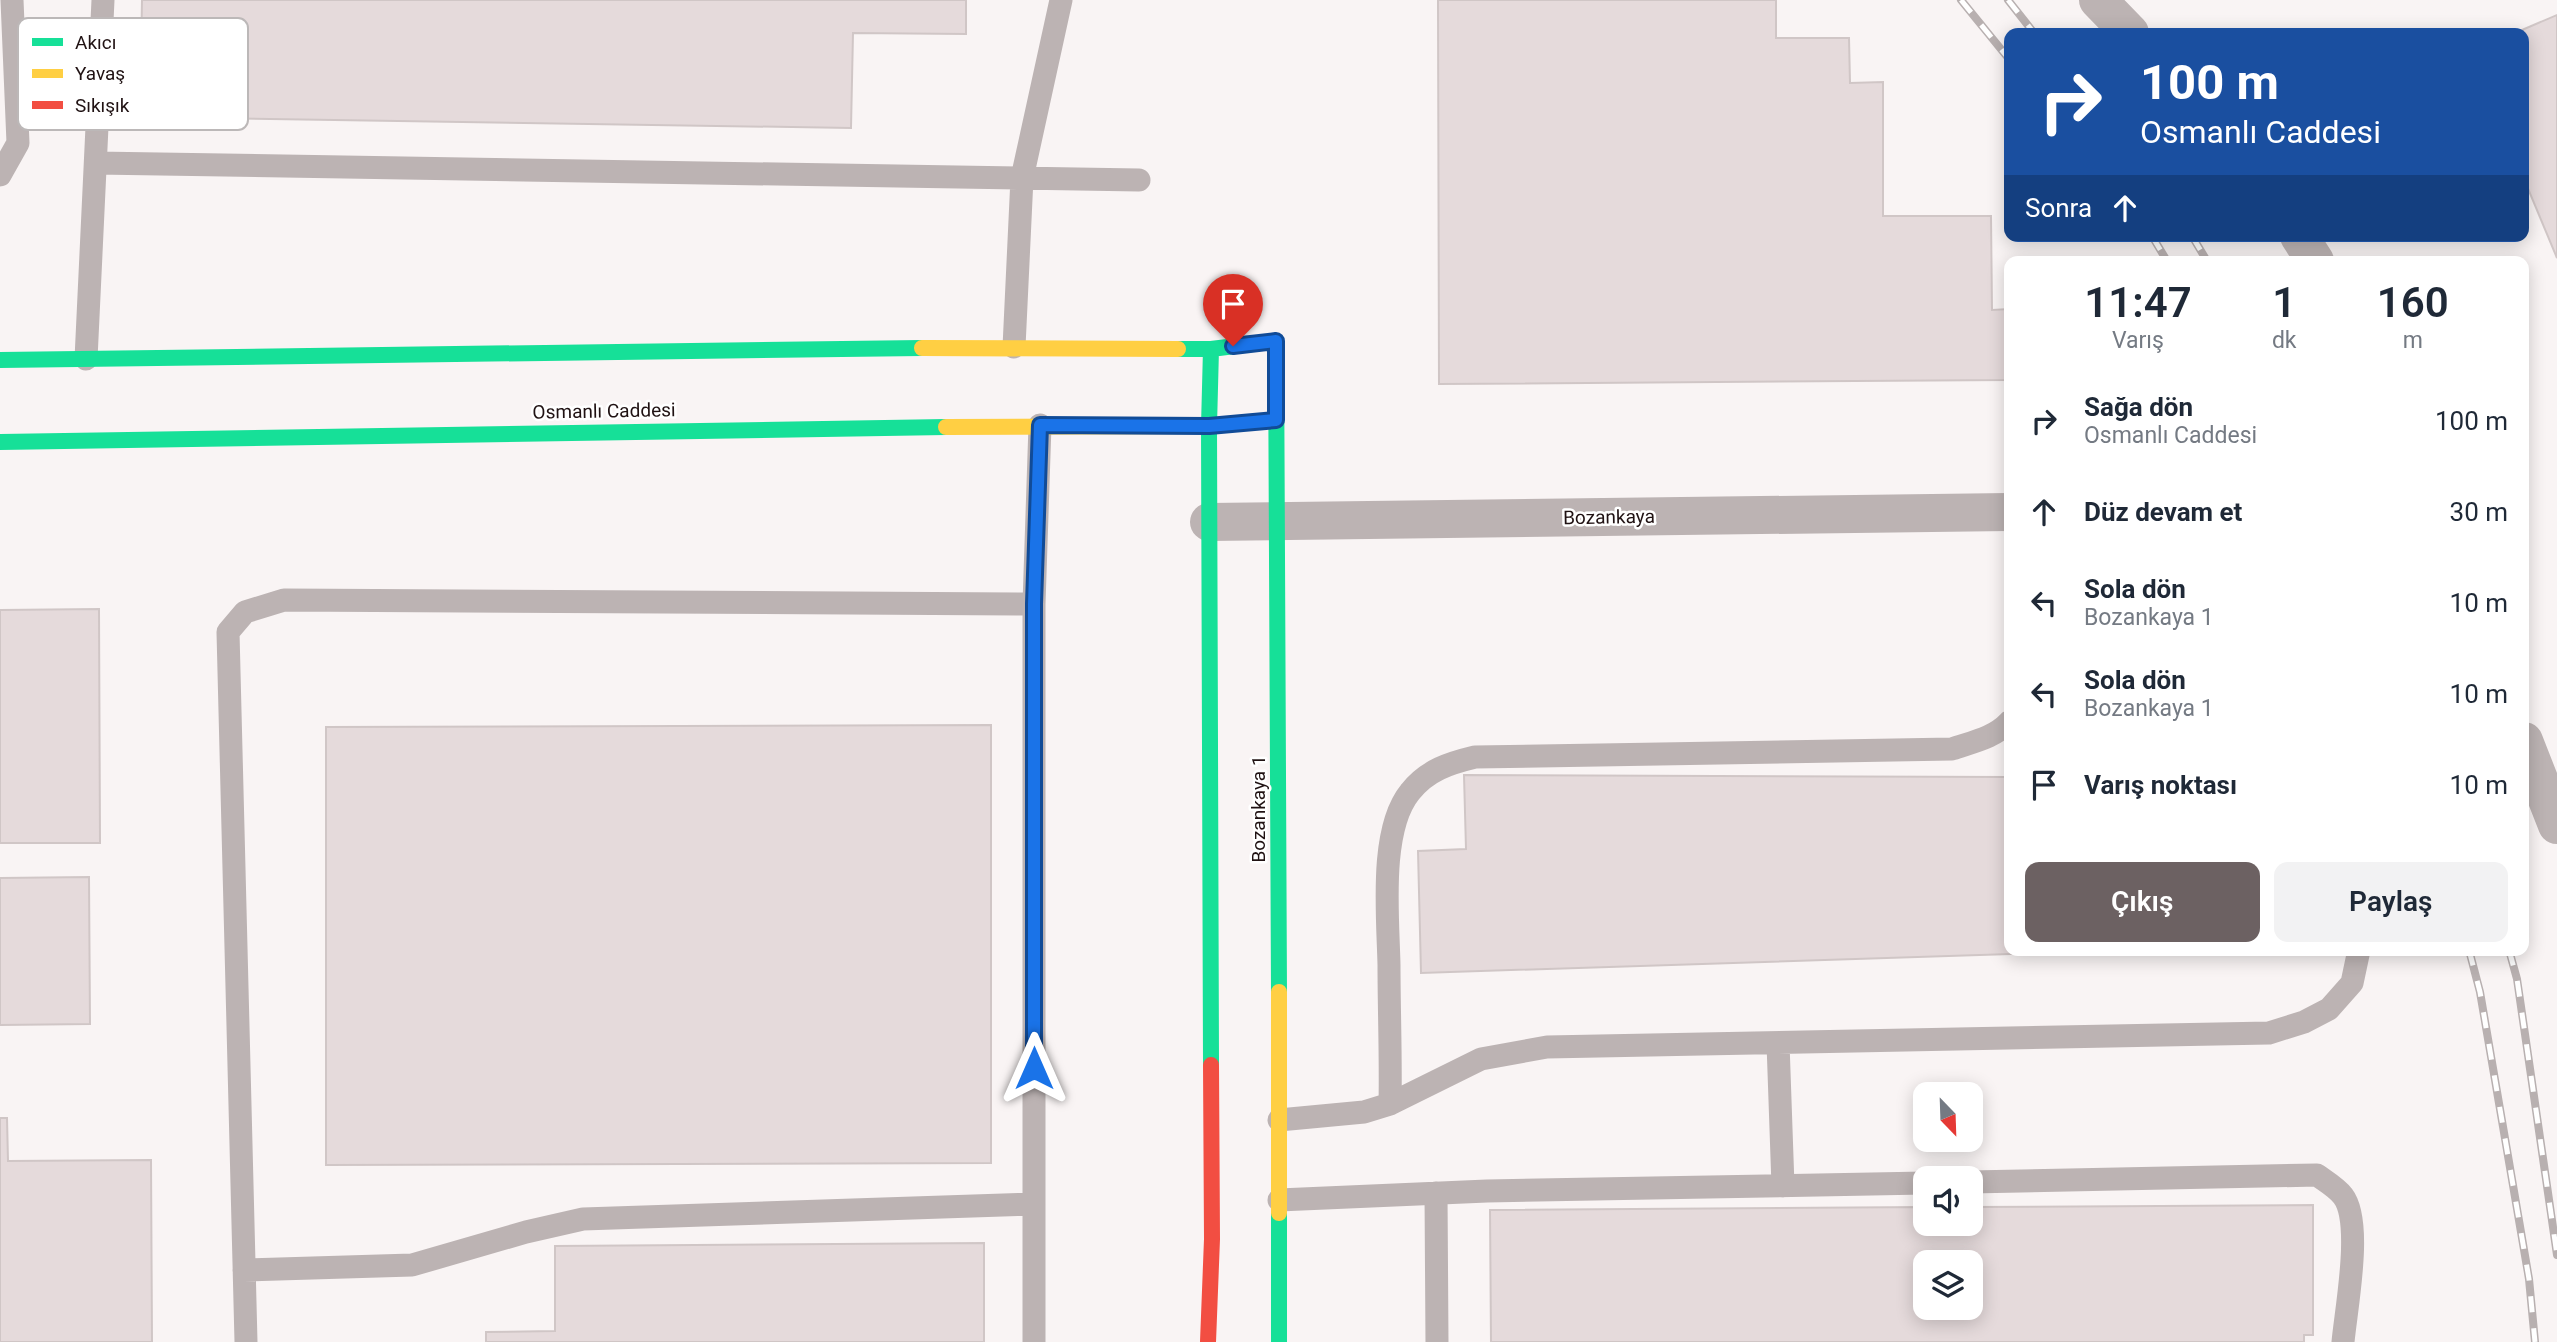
<!DOCTYPE html>
<html lang="tr">
<meta charset="utf-8">
<style>
:root{--surface:#fff;--page:#f2f2f3;--text:#1f2937;--muted:#747a83;--accent:#6c6162}
body{margin:0;font-family:Roboto,sans-serif;background:var(--page);color:var(--text);height:100vh;display:flex;flex-direction:column;font-size:26px;white-space:nowrap}
*{box-sizing:border-box;margin:0}
p{font-size:23px;color:var(--muted)}
.icon{flex:none;width:38px;height:38px;fill:none;stroke:currentColor;stroke-width:2;stroke-linecap:round;stroke-linejoin:round}
.map{position:relative;flex:1;overflow:hidden}
.drawer{position:absolute;left:2004px;top:256px;width:525px;height:700px;display:flex;flex-direction:column;background:var(--surface);border-radius:14px;box-shadow:0 4px 18px #0003}
.drawer>*{flex:none}
.top-card{position:absolute;left:2004px;top:28px;width:525px;height:214px;border-radius:14px;box-shadow:0 4px 18px #0003;background:#1a4fa0;color:#fff;overflow:hidden}
.needle{width:46px;rotate:157deg}
.tools{position:absolute;left:1913px;top:1082px;display:grid;gap:14px}
.tools a{display:grid;place-items:center;width:70px;height:70px;border-radius:14px;background:var(--surface);box-shadow:0 4px 18px #0003;font-size:35px}
.pin{position:absolute;display:grid;place-items:center;width:60px;height:60px;color:#fff;margin:-72px -30px;border-radius:50% 50% 50% 0;rotate:-45deg;box-shadow:0 0 7px #0007}
.pin .icon{rotate:45deg}
.me{position:absolute;width:77px;margin:-38px;rotate:0deg;stroke-linejoin:round;filter:drop-shadow(0 0 5px #0008)}
.turn{display:flex;align-items:center;gap:24px;height:147px;padding:0 21px;font-size:32px}
.turn .icon{width:91px;height:91px;stroke-width:2.5}
.turn b{display:block;font-size:49px;line-height:60px}
.then{display:flex;align-items:center;height:66px;padding:0 21px;background:#0003;gap:14px;font-size:26px}
.eta{display:flex;justify-content:space-evenly;align-items:center;height:119px;text-align:center}
.eta b{font-size:42px;font-weight:600;line-height:49px}
.cta{display:flex;gap:14px;margin-top:auto;padding:14px 21px}
.cta a{flex:1;height:80px;border-radius:14px;background:var(--accent);color:#fff;font-size:28px;font-weight:600;line-height:80px;text-align:center}
.cta a+a{background:var(--page);color:var(--text)}
ul{padding:0;list-style:none}
li{display:flex;align-items:center;gap:21px;height:91px;padding:0 21px}
li div{flex:1}
li b{display:block;font-size:26px}
li em{font-style:normal}
.map>svg:first-child{display:block}
.building{fill:#e5dadb;stroke:#d0c6c6;stroke-width:2;fill-rule:evenodd}
.lines{fill:none;stroke-linecap:round;stroke-linejoin:round}
.lane{stroke:#bcb3b3;stroke-width:23}
.street{stroke:#bcb3b3;stroke-width:38}
.fast{stroke:#16e098;stroke-width:16}
.slow{stroke:#ffcf43;stroke-width:16}
.jam{stroke:#f24e42;stroke-width:16}
.rail-casing{stroke:#b8b0b0;stroke-width:8}
.rail{stroke:#fff;stroke-width:5;stroke-dasharray:16;stroke-linecap:butt}
.route-casing{stroke:#114b97;stroke-width:18}
.route{stroke:#1a73e8;stroke-width:12}
.labels{text-anchor:middle;dominant-baseline:central;stroke-width:5;stroke-linejoin:round;paint-order:stroke}
.street-label{font-size:19px;fill:#201213;stroke:#fff}
.key{fill:#fff;stroke:#bcb8b8;stroke-width:2}
.key-label{font-size:19px;fill:#201213}
</style>
<div class="map">
<svg width="2557" height="1342" viewBox="0 0 2557 1342">
<rect width="100%" height="100%" fill="#f9f4f4"/>
<path class="building" d="M142 0H966V34L853 33 851 128 140 117Z
M1438 0H1776V38H1849L1850 83 1883 82V216H1991L1992 310 2009 309V380L1439 384Z
M2557 15V258L2524 179V33H2515Z
M99 609 100 843H0V610Z
M991 725V1163L326 1165V727Z
M1464 775 2009 777V950H2133L1421 973 1418 851 1466 849Z
M89 877 90 1024 0 1025V878Z
M0 1118H7L8 1161 151 1160 152 1342H0Z
M2313 1205V1335H2304V1342H1491L1490 1210 1925 1207V1223H1970V1207ZM1925 1262H1970V1307H1925Z
M984 1243V1342H486V1332L555 1331V1246Z"/>
<g class="lines">
<path class="lane" d="M96 163 1139 180
M0 175 18 143 12 0
M1014 347 1022 178 1061 0
M86 359 103 0
M1778 1043 1783 1186
M1390 1104C1391 1058 1389 1011 1389 965 1388 917 1379 830 1410 792 1427 770 1450 763 1475 757L1952 749C1972 742 1994 738 2009 722
M1279 1120 1364 1112 1390 1104 1481 1059 1547 1047 2269 1033 2304 1022 2329 1009 2352 983 2359 950
M1970 1182 2317 1175C2325 1181 2336 1187 2343 1196 2363 1222 2346 1309 2343 1342
M1436 1193 1437 1342
M1279 1200 1487 1191 1925 1183
M244 1270 412 1265 526 1232 583 1219 1034 1204
M246 1342 228 632 245 612 284 600 1034 604
M1034 1342V604L1040 425"/>
<path class="street" d="M2098 0 2130 33
M2299 236 2315 261
M1209 522 2009 512
M2524 741 2557 825"/>
<path class="fast" d="M1178 349H1211L1276 341 1279 992
M1211 349 1209 426 1211 1065
M0 360 922 348
M0 442 946 427
M1279 1213V1342"/>
<path class="slow" d="M922 348 1178 349
M946 427 1209 426 1276 420
M1279 992V1213"/>
<path class="jam" d="M1208 1342 1212 1239 1211 1065"/>
<defs>
<path id="rail" d="M1961 0 2009 59
M2008 0 2034 33
M2152 236 2167 261
M2192 236 2207 261
M2469 950 2480 992 2529 1279 2535 1342
M2509 950 2517 979 2557 1255"/>
</defs>
<use href="#rail" class="rail-casing"/>
<use href="#rail" class="rail"/>
</g>
<g class="lines">
<defs>
<path id="route" d="M1034 1068V604L1040 425 1209 426 1276 420V341L1233 346"/>
</defs>
<use href="#route" class="route-casing"/>
<use href="#route" class="route"/>
</g>
<g class="labels">
<g class="street-label">
<text transform="translate(604 411) rotate(-1)">Osmanlı Caddesi</text>
<text transform="translate(1609 517) rotate(-1)">Bozankaya</text>
<text transform="translate(1258 809) rotate(-90)">Bozankaya 1</text>
</g>
</g>
<rect x="18" y="18" width="230" height="112" rx="10" class="key"/>
<rect x="32" y="38" width="31" height="8" fill="#16e098"/>
<rect x="32" y="69" width="31" height="9" fill="#ffcf43"/>
<rect x="32" y="101" width="31" height="8" fill="#f24e42"/>
<g class="key-label">
<text x="75" y="49">Akıcı</text>
<text x="75" y="80">Yavaş</text>
<text x="75" y="112">Sıkışık</text>
</g>
</svg>
<div class="tools">
<a><svg class="needle" viewBox="-14 -14 28 28"><path d="M0-13l5 13h-10z" fill="#e53935"/><path d="M0 13l5-13h-10z" fill="#747a83"/></svg></a>
<a><svg class="icon" aria-label="sound" viewBox="0 0 24 24"><path d="M4 9h4l5-4v14l-5-4H4zM17 9q2 3 0 6"/></svg></a>
<a><svg class="icon" aria-label="layers" viewBox="0 0 24 24"><path d="M12 4l9 5-9 5-9-5zM3 14l9 5 9-5"/></svg></a>
</div>
<div class="pin" style="left:1233px;top:346px;background:#d93025"><svg class="icon" aria-label="arrive" viewBox="0 0 24 24"><path d="M6 21V4h12l-3 4 3 4H6"/></svg></div>
<svg class="me" style="left:1034px;top:1068px" viewBox="-20 -20 40 40"><path d="M0-17L14 15 0 8-14 15z" fill="#1a73e8" stroke="#fff" stroke-width="4"/></svg>
<div class="top-card">
<div class="turn"><svg class="icon" aria-label="right" viewBox="0 0 24 24"><path d="M7 20v-9h11M14 6l5 5-5 5"/></svg><div><b>100 m</b>Osmanlı Caddesi</div></div>
<div class="then">Sonra<svg class="icon" aria-label="ahead" viewBox="0 0 24 24"><path d="M12 20V5M6 11l6-6 6 6"/></svg></div>
</div>
<section class="drawer">
<div class="eta">
<div><b>11:47</b><p>Varış</p></div>
<div><b>1</b><p>dk</p></div>
<div><b>160</b><p>m</p></div>
</div>
<ul>
<li><svg class="icon" aria-label="right" viewBox="0 0 24 24"><path d="M7 20v-9h11M14 6l5 5-5 5"/></svg><div><b>Sağa dön</b><p>Osmanlı Caddesi</p></div><em>100 m</em></li>
<li><svg class="icon" aria-label="ahead" viewBox="0 0 24 24"><path d="M12 20V5M6 11l6-6 6 6"/></svg><div><b>Düz devam et</b></div><em>30 m</em></li>
<li><svg class="icon" aria-label="left" viewBox="0 0 24 24"><path d="M17 20v-9H6M10 6l-5 5 5 5"/></svg><div><b>Sola dön</b><p>Bozankaya 1</p></div><em>10 m</em></li>
<li><svg class="icon" aria-label="left" viewBox="0 0 24 24"><path d="M17 20v-9H6M10 6l-5 5 5 5"/></svg><div><b>Sola dön</b><p>Bozankaya 1</p></div><em>10 m</em></li>
<li><svg class="icon" aria-label="arrive" viewBox="0 0 24 24"><path d="M6 21V4h12l-3 4 3 4H6"/></svg><div><b>Varış noktası</b></div><em>10 m</em></li>
</ul>
<div class="cta"><a>Çıkış</a><a>Paylaş</a></div>
</section>
</div>
